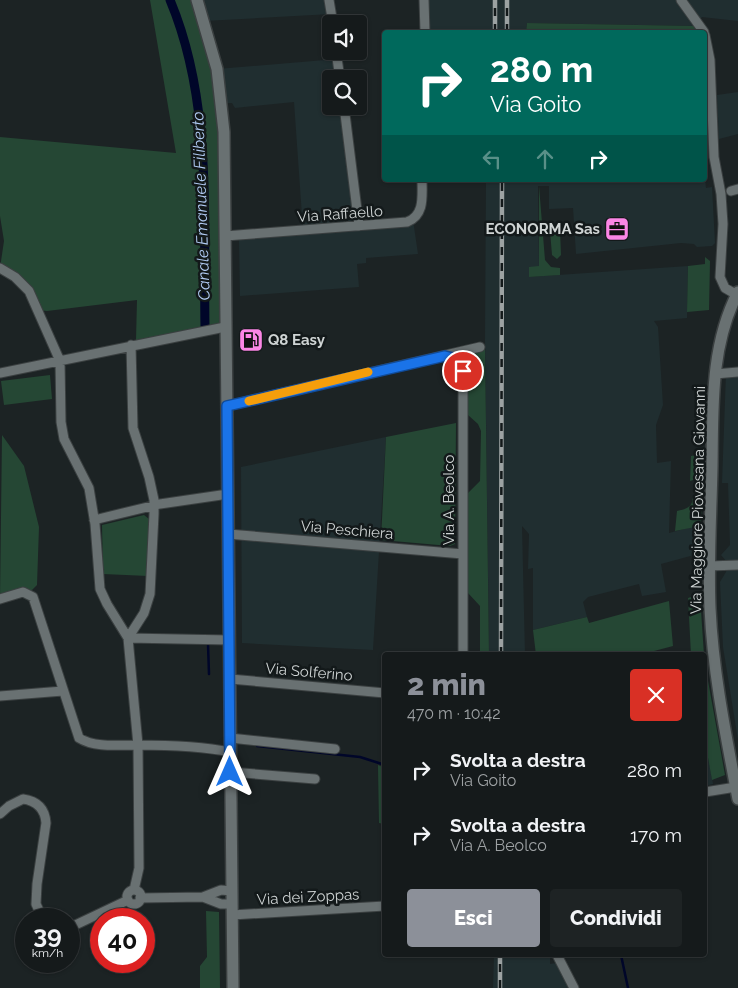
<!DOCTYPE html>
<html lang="it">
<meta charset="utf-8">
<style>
:root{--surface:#151a1b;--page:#1e2324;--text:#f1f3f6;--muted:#9da1a3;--line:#34383a;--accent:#8c9099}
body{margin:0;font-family:Raleway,sans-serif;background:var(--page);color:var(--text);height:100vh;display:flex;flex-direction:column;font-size:19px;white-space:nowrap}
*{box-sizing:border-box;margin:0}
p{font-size:16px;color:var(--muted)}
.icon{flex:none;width:28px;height:28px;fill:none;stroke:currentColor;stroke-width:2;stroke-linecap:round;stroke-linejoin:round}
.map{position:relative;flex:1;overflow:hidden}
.panel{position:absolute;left:382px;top:652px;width:325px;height:305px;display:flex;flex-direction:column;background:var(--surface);border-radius:5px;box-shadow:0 1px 4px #0004,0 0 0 1px var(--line)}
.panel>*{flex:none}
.hud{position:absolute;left:382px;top:30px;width:325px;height:152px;border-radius:5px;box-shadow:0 1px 4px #0004,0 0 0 1px var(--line);background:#00695c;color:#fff;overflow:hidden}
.tools{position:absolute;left:322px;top:15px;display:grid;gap:10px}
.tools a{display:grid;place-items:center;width:45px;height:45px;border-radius:5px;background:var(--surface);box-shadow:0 1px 4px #0004,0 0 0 1px var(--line);font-size:25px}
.speed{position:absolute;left:15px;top:908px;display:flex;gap:10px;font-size:25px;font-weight:700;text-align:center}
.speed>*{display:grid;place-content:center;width:65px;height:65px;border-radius:50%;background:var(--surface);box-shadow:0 1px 4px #0004,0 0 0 1px var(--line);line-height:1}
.speed small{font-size:12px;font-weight:400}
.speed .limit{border:8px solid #d22;background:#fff;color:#111}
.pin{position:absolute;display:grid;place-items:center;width:42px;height:42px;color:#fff;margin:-21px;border:2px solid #fff;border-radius:50%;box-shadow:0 1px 5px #0007}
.me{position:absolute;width:55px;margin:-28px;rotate:0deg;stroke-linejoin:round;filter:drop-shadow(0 0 4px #0008)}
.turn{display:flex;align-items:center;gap:18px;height:105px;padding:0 25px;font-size:22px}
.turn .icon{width:65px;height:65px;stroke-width:2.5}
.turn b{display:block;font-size:35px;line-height:42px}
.lanes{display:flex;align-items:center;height:48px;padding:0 25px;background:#0003;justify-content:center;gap:25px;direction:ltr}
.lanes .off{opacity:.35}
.round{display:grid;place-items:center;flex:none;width:52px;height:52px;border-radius:5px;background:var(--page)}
.headline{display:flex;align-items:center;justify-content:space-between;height:85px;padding:0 25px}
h1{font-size:30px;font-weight:800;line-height:38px;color:var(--accent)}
.cta{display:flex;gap:10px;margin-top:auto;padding:10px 25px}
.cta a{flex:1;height:58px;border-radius:5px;background:var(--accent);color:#fff;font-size:20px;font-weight:800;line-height:58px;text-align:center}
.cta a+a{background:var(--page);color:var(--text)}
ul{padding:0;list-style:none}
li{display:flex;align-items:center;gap:15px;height:65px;padding:0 25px}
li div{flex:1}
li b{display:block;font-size:19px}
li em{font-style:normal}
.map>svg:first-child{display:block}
.built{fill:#202e30}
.green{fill:#254734}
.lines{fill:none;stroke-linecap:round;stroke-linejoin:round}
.stream{stroke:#000629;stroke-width:2.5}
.canal{stroke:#000629;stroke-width:9}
.street-casing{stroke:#3b4041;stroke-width:11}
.secondary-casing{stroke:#3b4041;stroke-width:14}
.street{stroke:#697172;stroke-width:9}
.secondary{stroke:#697172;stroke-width:11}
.rail-casing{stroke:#9ca2a2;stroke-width:4.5}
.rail{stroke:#13191a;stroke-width:2.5;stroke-dasharray:8;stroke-linecap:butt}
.route-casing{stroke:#114b97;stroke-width:12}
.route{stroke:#1a73e8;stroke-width:9}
.slow{stroke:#f59e0b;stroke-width:9}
.labels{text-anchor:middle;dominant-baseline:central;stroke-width:5;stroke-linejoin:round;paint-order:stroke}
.street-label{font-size:15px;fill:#cfd4d4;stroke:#13191a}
.poi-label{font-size:15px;font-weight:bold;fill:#cfd4d4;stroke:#13191a;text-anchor:end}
.water-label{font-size:16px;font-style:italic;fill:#b1cbf4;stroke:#13191a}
</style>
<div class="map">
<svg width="738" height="988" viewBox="0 0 738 988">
<rect width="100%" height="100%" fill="#1c2324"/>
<path class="built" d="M197 0H329L331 14 204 21Z
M424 0H738V21L702 17 694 26 527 23 526 32H425Z
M337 59 340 79H331V106H344L359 226 413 220 418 254 366 258V263L357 264 359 287 240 296 239 239 345 232 346 227 303 230 294 102 235 108 232 103H222L217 69Z
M738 92V134L719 139 717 95Z
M705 179 706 188 712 187 715 243 712 246 697 247 694 244 681 243 576 254 573 208 549 209V186H538L539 266 529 277 688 266 687 318 654 321 658 327 663 405 656 425 657 463 671 461 669 533 695 526 694 555 661 564 666 592 642 596 639 584 588 597 583 602 587 617 533 630V568L528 569 529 534 522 526 525 655H489L485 341 486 180Z
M738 372V740L723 647 720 582 726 572 727 562 721 555 730 545 728 483H722L726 373Z
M386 437 373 650 242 643 241 467Z
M705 741 713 784 705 786Z
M494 955H550V964L557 963 570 988H493Z"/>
<path class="green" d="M150 0H197L217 69 225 327 208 331 201 327 138 340H136L137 300 47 311 38 310 29 291 0 268 4 241 0 216V137L176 153Z
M527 23 694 26 697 32H526Z
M539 186 545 260 551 267 560 268V275L529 277V267L539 266Z
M555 226 560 230 561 255 557 259 552 255 550 231Z
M705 257 710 261 709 310 687 312 688 266 705 264Z
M485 348 489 655H480V606L468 593V493L480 481 481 431 478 424 468 415 467 364 461 355Z
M50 375 52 399 4 405 1 381Z
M456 423 455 544 450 546 381 540 386 437Z
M2 435 24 466 39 527 37 585 29 593 0 599Z
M703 454V477L690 481 691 456Z
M702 495 700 553 694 555 695 527 675 531 677 511C686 509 692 508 693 497Z
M144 515 149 519 148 576 103 574 102 525Z
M697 595 700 596 704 655H691L688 598Z
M669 601 673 646 639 655H536L533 630 587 617 589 623Z
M705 664 725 775 712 780 705 741Z
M378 765 385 768V824L379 823Z
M206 911 219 912 220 988H200V966L207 957Z"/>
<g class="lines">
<path class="stream" d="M208 644 209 674
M257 746 360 757 385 765
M621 955 628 988"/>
<path class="canal" d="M170 0C213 102 203 218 205 326"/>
<defs>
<path id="street" d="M329 0 333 24
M424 0 425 32
M681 0 704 32
M705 35 710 60 714 157 721 194 723 224 720 277 725 288 737 295
M336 51 340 79
M344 106 359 226
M731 191 738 189
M225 236 407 222C425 215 422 196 422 180
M0 268 15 277 29 291 60 361 61 422 64 439 89 488 95 524 100 589 107 604 128 638 138 745 139 868 134 890
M131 345 133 428 149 477 154 500V514L150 594 144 613 128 638 229 640
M445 356 457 359 463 371V655
M0 373 225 327
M715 374 738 372
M227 406 480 347
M94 520 160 504 228 494
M228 534 463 554
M709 566 738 565
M0 599 23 592 33 597 79 738C95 748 118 745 137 745 167 745 201 746 230 752
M230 679 385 693
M0 696 63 691
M230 738 335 749
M231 772 315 779
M705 792 736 787
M0 814 9 806 23 799C37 801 45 809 46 823L37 884 36 904 43 919
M127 897a7 7 0 1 1 14 0a7 7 0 1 1-14 0Z
M203 897 221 904H232
M140 898 203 897 221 890 232 891
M232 915 385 906
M69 928 128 900
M557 955 574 988"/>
<path id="secondary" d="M197 0 217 69 224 132 233 988
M738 292C710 346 713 408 712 467 711 514 708 561 710 608 713 673 726 736 738 799"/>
</defs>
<use href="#street" class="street-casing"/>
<use href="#secondary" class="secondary-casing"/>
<use href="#street" class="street"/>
<use href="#secondary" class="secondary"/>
<defs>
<path id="rail" d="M495 32V0
M507 32V0
M501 655 502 180
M500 988V955"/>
</defs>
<use href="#rail" class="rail-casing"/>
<use href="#rail" class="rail"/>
</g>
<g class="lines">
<defs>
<path id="route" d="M230 772 227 406 445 356 457 359 463 371"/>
</defs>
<use href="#route" class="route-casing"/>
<use href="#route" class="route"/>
<path class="slow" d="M249 401 368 372"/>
</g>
<defs>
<symbol id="office-square" viewBox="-11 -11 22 22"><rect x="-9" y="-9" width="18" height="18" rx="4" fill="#fb86e5" stroke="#13191a"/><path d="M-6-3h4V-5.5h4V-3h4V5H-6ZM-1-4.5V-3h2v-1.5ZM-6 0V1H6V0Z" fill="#111"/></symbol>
<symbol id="fuel-square" viewBox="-11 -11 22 22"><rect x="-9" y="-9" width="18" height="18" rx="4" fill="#fb86e5" stroke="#13191a"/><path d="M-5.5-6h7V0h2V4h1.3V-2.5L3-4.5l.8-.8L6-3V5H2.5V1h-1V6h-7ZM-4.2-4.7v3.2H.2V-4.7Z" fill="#111"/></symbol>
</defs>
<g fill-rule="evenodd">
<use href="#office-square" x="603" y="215" width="28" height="28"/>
<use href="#fuel-square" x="237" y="326" width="28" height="28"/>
</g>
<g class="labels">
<g class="street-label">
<text transform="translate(340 214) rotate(-4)">Via Raffaello</text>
<text transform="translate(449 500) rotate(-90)">Via A. Beolco</text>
<text transform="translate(698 500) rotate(-89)">Via Maggiore Piovesana Giovanni</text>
<text transform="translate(347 530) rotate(5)">Via Peschiera</text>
<text transform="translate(309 672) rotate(5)">Via Solferino</text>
<text transform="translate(308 897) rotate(-3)">Via dei Zoppas</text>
</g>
<g class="poi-label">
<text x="600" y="229">ECONORMA Sas</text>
<text x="268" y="340" text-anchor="start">Q8 Easy</text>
</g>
<g class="water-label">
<text transform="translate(201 206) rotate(-92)">Canale Emanuele Filiberto</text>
</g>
</g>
</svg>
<div class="tools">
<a><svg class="icon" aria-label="sound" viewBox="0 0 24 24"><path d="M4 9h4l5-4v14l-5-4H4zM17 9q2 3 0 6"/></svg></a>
<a><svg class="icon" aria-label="search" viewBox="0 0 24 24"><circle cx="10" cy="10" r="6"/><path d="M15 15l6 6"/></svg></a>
</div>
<div class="speed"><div>39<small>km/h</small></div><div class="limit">40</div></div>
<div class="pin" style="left:463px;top:371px;background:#d93025"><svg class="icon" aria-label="arrive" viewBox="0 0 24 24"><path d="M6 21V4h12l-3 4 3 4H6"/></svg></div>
<svg class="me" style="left:230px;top:772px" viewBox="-20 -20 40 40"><path d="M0-17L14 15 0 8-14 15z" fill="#1a73e8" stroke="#fff" stroke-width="4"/></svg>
<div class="hud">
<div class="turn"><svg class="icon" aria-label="right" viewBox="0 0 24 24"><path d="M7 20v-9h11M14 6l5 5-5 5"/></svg><div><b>280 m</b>Via Goito</div></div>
<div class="lanes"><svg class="icon off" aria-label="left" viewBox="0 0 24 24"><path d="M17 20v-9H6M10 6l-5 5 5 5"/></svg><svg class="icon off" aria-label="ahead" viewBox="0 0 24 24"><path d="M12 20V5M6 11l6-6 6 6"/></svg><svg class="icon" aria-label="right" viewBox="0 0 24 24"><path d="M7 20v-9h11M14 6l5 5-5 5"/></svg></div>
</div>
<section class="panel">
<div class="headline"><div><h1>2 min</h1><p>470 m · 10:42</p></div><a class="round" style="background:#d93025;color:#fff"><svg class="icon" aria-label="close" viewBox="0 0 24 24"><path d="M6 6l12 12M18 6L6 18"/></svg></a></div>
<ul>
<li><svg class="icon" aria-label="right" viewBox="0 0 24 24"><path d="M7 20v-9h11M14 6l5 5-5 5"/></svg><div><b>Svolta a destra</b><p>Via Goito</p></div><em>280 m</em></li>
<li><svg class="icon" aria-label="right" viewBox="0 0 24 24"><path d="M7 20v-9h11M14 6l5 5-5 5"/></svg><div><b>Svolta a destra</b><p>Via A. Beolco</p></div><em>170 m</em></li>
</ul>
<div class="cta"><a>Esci</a><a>Condividi</a></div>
</section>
</div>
